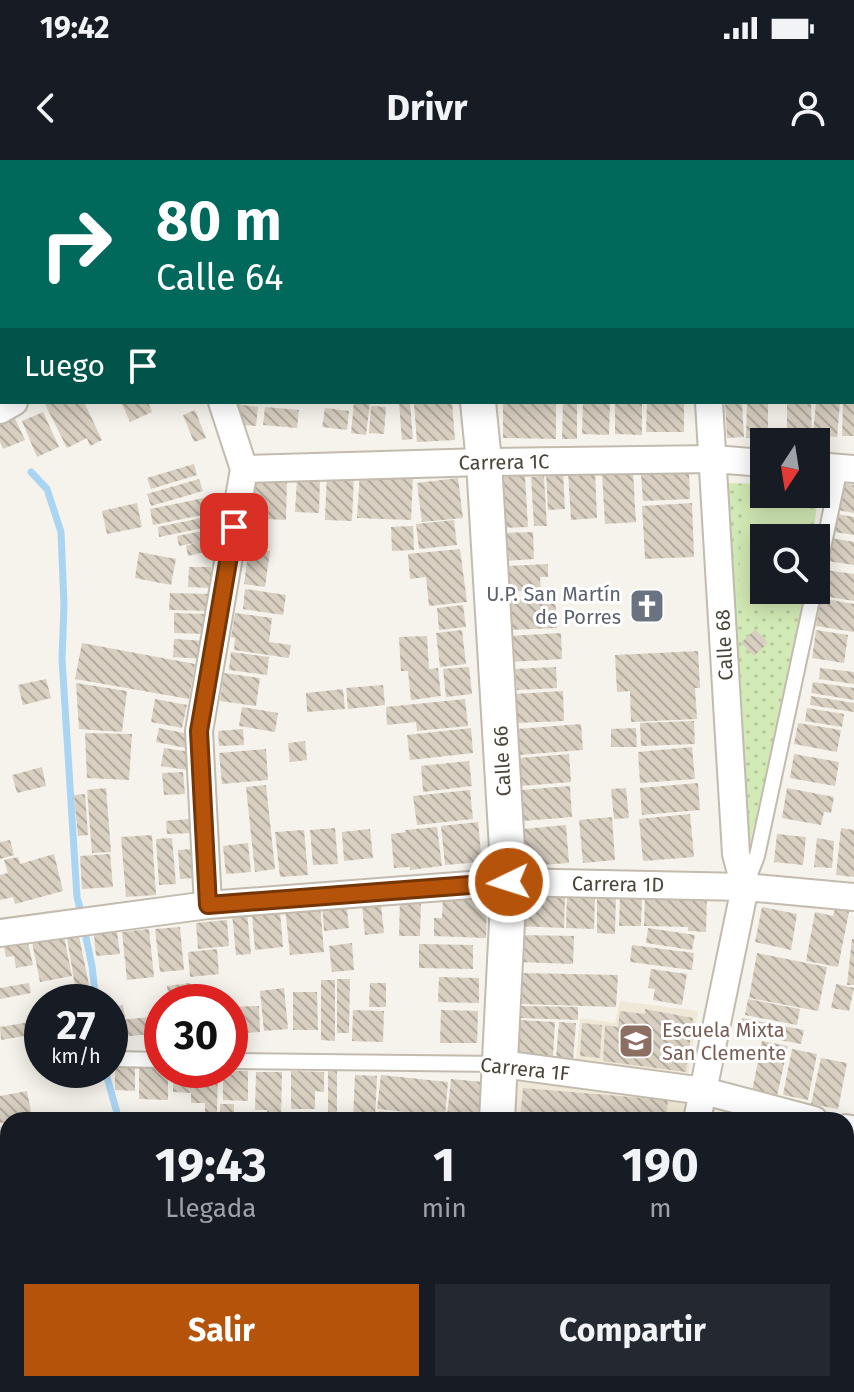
<!DOCTYPE html>
<html lang="es">
<meta charset="utf-8">
<style>
:root{--surface:#171b24;--page:#242831;--text:#f1f3f6;--muted:#9ea1a6;--accent:#b45309}
body{margin:0;font-family:"Fira Sans",sans-serif;background:var(--page);color:var(--text);height:100vh;display:flex;flex-direction:column;font-size:30px;white-space:nowrap}
*{box-sizing:border-box;margin:0}
p{font-size:26px;color:var(--muted)}
.icon{flex:none;width:44px;height:44px;fill:none;stroke:currentColor;stroke-width:2;stroke-linecap:round;stroke-linejoin:round}
.map{position:relative;flex:1;overflow:hidden}
.drawer{position:absolute;left:0px;top:952px;width:854px;height:280px;display:flex;flex-direction:column;background:var(--surface);border-radius:24px 24px 0 0;box-shadow:0 4px 20px #0003}
.drawer>*{flex:none}
.banner{position:absolute;left:0px;top:0px;width:854px;height:244px;box-shadow:0 4px 20px #0003;background:#00695c;color:#fff;overflow:hidden}
.needle{width:52px;rotate:192deg}
.controls{position:absolute;left:750px;top:268px;display:grid;gap:16px}
.controls a{display:grid;place-items:center;width:80px;height:80px;border-radius:0px;background:var(--surface);box-shadow:0 4px 20px #0003;font-size:40px}
.speed{position:absolute;left:24px;top:824px;display:flex;gap:16px;font-size:40px;font-weight:700;text-align:center}
.speed>*{display:grid;place-content:center;width:104px;height:104px;border-radius:50%;background:var(--surface);box-shadow:0 4px 20px #0003;line-height:1}
.speed small{font-size:20px;font-weight:400}
.speed .limit{border:12px solid #d22;background:#fff;color:#111}
.pin{position:absolute;display:grid;place-items:center;width:68px;height:68px;color:#fff;margin:-34px;border-radius:16px;box-shadow:0 4px 12px #0006}
.me{position:absolute;width:88px;margin:-44px;rotate:266deg;stroke-linejoin:round;filter:drop-shadow(0 0 6px #0008)}
.turn{display:flex;align-items:center;gap:28px;height:168px;padding:0 24px;font-size:36px}
.turn .icon{width:104px;height:104px;stroke-width:2.5}
.turn b{display:block;font-size:56px;line-height:68px}
.then{display:flex;align-items:center;height:76px;padding:0 24px;background:#0003;gap:16px;font-size:30px}
.eta{display:flex;justify-content:space-evenly;align-items:center;height:136px;text-align:center}
.eta b{font-size:48px;font-weight:700;line-height:56px}
.button{display:flex;gap:16px;margin-top:auto;padding:16px 24px}
.button a{flex:1;height:92px;border-radius:0px;background:var(--accent);color:#fff;font-size:32px;font-weight:700;line-height:92px;text-align:center}
.button a+a{background:var(--page);color:var(--text)}
.status{display:flex;justify-content:space-between;align-items:center;height:56px;padding:0 40px;background:var(--surface);direction:ltr}
.status svg{height:22px;fill:currentColor}
header{display:flex;justify-content:space-between;align-items:center;height:104px;padding:0 24px;background:var(--surface);font-size:36px;font-weight:700}
.map>svg:first-child{display:block}
.education{fill:#efe8d6}
.park{fill:url(#park-dots)}
.pitch{fill:#d2eab5}
.lines{fill:none;stroke-linecap:round;stroke-linejoin:round}
.stream{stroke:#a9d4f2;stroke-width:7}
.building{fill:url(#building-back-hatch)}
.service-casing{stroke:#c2bbae;stroke-width:18}
.minor-casing{stroke:#c2bbae;stroke-width:30}
.tertiary-casing{stroke:#c2bbae;stroke-width:38}
.service{stroke:#fff;stroke-width:14}
.minor{stroke:#fff;stroke-width:26}
.tertiary{stroke:#fff;stroke-width:34}
.route-casing{stroke:#753606;stroke-width:20}
.route{stroke:#b45309;stroke-width:14}
.labels{text-anchor:middle;dominant-baseline:central;stroke-width:6;stroke-linejoin:round;paint-order:stroke}
.street-label{font-size:20px;fill:#4b4439;stroke:#fff}
.worship-label{font-size:20px;fill:#5b616d;stroke:#fff;text-anchor:end}
.education-label{font-size:20px;fill:#785e54;stroke:#fff;text-anchor:start}
</style>
<div class="status"><b>19:42</b><svg viewBox="0 0 49 12"><path d="M0 12V9h3v3zM5 12V6h3v6zM10 12V3h3v9zM15 12V0h3v12zM26 1h20v11H26zM47 4h2v5h-2z"/></svg></div>
<header><svg class="icon" aria-label="back" viewBox="0 0 24 24"><path d="M15 5l-7 7 7 7"/></svg>Drivr<svg class="icon" aria-label="person" viewBox="0 0 24 24"><circle cx="12" cy="8" r="4"/><path d="M4 21q1-7 8-7t8 7"/></svg></header>
<div class="map">
<svg width="854" height="1232" viewBox="0 0 854 1232">
<defs>
<pattern id="park-dots" width="8" height="8" patternUnits="userSpaceOnUse" patternTransform="scale(2)"><rect width="8" height="8" fill="#d2eab5"/><path d="M2 2h.1M6 6h.1" fill="none" stroke="#b6ca9c" stroke-width="1.8" stroke-linecap="round"/></pattern>
<pattern id="building-back-hatch" width="6" height="6" patternUnits="userSpaceOnUse" patternTransform="scale(2)"><rect width="6" height="6" fill="#d8cfc1"/><path d="M-1 5l2 2M0 0l6 6M5-1l2 2" fill="none" stroke="#b1aa9e"/></pattern>
</defs>
<rect width="100%" height="100%" fill="#f6f3ec"/>
<path class="education" d="M620 841 698 851 688 916 576 899 580 858 615 863Z
M510 921 686 940 682 960H508Z"/>
<path class="park" d="M727 323 764 324V334H816V326H819L813 378H764V430H807L804 454 748 692 733 446Z"/>
<path class="pitch" d="M743 329 764 330V334H807L805 378H764V430H803L802 449 738 446Z"/>
<g class="lines">
<path class="stream" d="M31 312 47 329 61 372 64 445 62 499 77 737 82 756
M84 768 92 806 96 842
M105 910 119 960"/>
</g>
<path class="building" d="M44 242H84L102 280 90 286 87 278 67 288Z
M121 242H148L152 252 130 262Z
M354 242H370L366 275 351 273Z
M424 242V244L452 242 455 280 417 282 414 243Z
M503 242H556V279L503 278Z
M563 242H577V279H562Z
M583 242H610L609 275 582 274Z
M615 242H642V275L615 274Z
M647 242H684V272H646Z
M725 242H742L744 277 727 278Z
M747 242H768V279L746 278Z
M787 242H811L812 278 787 279Z
M816 242H840L837 277 813 275Z
M843 242H854V276H842Z
M399 243H410L413 279 402 280Z
M236 244 258 247 256 266 234 264Z
M371 246 386 247 384 274 369 273Z
M265 247 299 250 297 268 263 265Z
M325 248 349 251 347 270 322 267Z
M195 250 206 278 194 282 183 255Z
M12 252 25 280 3 289 0 282V257Z
M43 252 59 287 37 297 22 261Z
M194 304 197 315 151 329 147 318Z
M327 311 354 313 352 361 325 360Z
M595 311 597 358 571 360 568 312Z
M360 312 413 315 411 360 357 358Z
M563 312 565 349 548 350 546 313Z
M633 312 636 362 605 364 602 313Z
M689 312 690 339 643 341 641 314Z
M525 316 528 367 498 368 495 317Z
M544 316 547 366H534L531 317Z
M249 318 287 320 286 360 247 358Z
M458 318 463 358 422 362 417 323Z
M199 319 203 331 151 346 147 334Z
M297 319 320 320 319 353 295 352Z
M842 323 854 325V353L837 350Z
M204 338 207 354 153 365 150 349Z
M137 343 142 367 107 374 102 351Z
M692 343 694 397 645 399 642 346Z
M837 354 854 357V375L834 372Z
M211 356 213 366 159 377 158 367Z
M454 360 457 385 419 389 416 364Z
M413 366 414 390 392 391 391 367Z
M212 369 217 389 188 396 186 386 195 383 179 386 177 376Z
M533 372 534 399 503 401 502 373Z
M831 378 854 382V405L827 401Z
M249 388 270 391 265 427 244 424Z
M460 389 467 442 429 446 426 417 410 419 408 394Z
M139 392 176 399 171 425 135 418Z
M548 404V417H540L541 430 507 432 506 406Z
M189 407H211V428L188 427Z
M826 410 854 414V441L822 436Z
M245 429 286 435 283 455 243 449Z
M170 433 211 434V451L169 450Z
M555 437 557 468 505 470 504 440Z
M821 438 854 444V472L816 466Z
M463 445 466 467 439 470 437 448Z
M174 453 208 454 207 474 174 473Z
M235 453 272 458 269 482 291 485 289 498 234 490 235 478 231 477Z
M755 469 768 483 754 496 741 483Z
M462 470 466 504 440 507 436 473Z
M816 470 848 475 844 503 812 498Z
M561 473 562 499 510 502 509 476Z
M427 476 429 509 438 508 441 536 411 540 408 511H401L399 477Z
M174 479 206 481 204 499 173 497Z
M82 483 195 504 189 539 75 519Z
M698 491 700 528H695L697 559 631 562 630 531 617 532 615 495Z
M231 492 269 497 267 515 229 510Z
M469 507 472 534 446 537 443 509Z
M556 507 557 528 517 530 515 509Z
M820 508 854 512V524L819 519Z
M224 513 260 518 256 546 220 541Z
M46 519 51 538 23 545 18 525Z
M813 522 854 528V540L811 533Z
M76 523 127 531 122 572 79 569Z
M383 525 385 545 348 549 346 528Z
M343 529 345 549 307 552 306 533Z
M563 531 564 561 516 563 514 534Z
M811 536 854 543V552L810 545Z
M155 539 187 545 182 568 151 562Z
M465 539 468 566 417 571 416 562 387 565 386 547Z
M242 547 278 553 275 572 239 566Z
M807 548 844 554 842 567 805 561Z
M694 561 695 584 641 586 640 563Z
M798 563 841 570 837 592 794 584Z
M581 564 583 590 519 595 517 569Z
M159 568 189 574 186 588 156 582Z
M471 568 473 593 410 600 407 575Z
M636 568 637 587H611V569Z
M243 569 244 585 219 586 218 571Z
M85 573 132 574 129 620 87 618Z
M305 581 307 600 290 602 288 583Z
M692 587 695 619 640 623 638 592Z
M164 588 190 592 187 610 161 606Z
M266 589 268 620 222 624 219 593Z
M569 594 571 622 521 626 519 598Z
M794 594 839 602 835 626 790 618Z
M469 601 472 626 423 632 421 606Z
M42 607 46 626 17 633 12 615Z
M183 612 185 634 164 635 162 613Z
M698 623 700 650 642 655 640 628Z
M266 625 275 709 255 712 246 627Z
M570 626 572 657 523 661 520 630Z
M106 628 111 692 92 693 87 630Z
M626 628 629 658 614 659 611 629Z
M787 628 834 637 831 653 824 652 821 665 782 658Z
M470 630 473 659 417 665 413 636Z
M85 634 88 675 78 676 74 635Z
M690 654 694 697 643 701 639 659Z
M612 657 615 700 583 703 579 660Z
M190 659 192 673 167 674 166 661Z
M478 662 482 702 445 705 441 666Z
M566 665 569 703 527 706 523 669Z
M437 667 442 706 410 710V707L394 708 391 674 406 672 405 670Z
M335 668 338 704 313 705 310 670Z
M841 668 854 670V717L836 715Z
M370 669 373 698 344 701 342 672Z
M304 670 308 715 280 717 275 672Z
M777 674 806 677 803 705 774 702Z
M152 675 156 735 126 737 121 677Z
M172 678 176 724 159 725 156 679Z
M817 678 834 681 832 708 814 707Z
M10 680 14 695 0 699V682Z
M248 683 251 712 226 714 223 686Z
M192 689 194 718 180 719 178 690Z
M54 694 63 731 15 744 13 737 0 740V715L8 713 4 700 18 697 20 704Z
M110 694 113 727 82 729 80 696Z
M597 733 616 734 615 774 597 773Z
M567 734 595 735 594 769 566 768Z
M443 735 487 736 486 778 434 776V758H442Z
M620 735 642 736 641 766H619Z
M645 735 707 737 706 772 688 771V767L644 766Z
M530 737 565 738 564 768 519 766 520 753H525L526 745H530Z
M400 739 421 740 420 776H399Z
M346 740 349 768 324 771 322 742Z
M836 744 850 747 838 807 806 801 815 752 833 756Z
M320 745 324 792 290 795 285 748Z
M381 745 384 773 365 775 362 747Z
M762 747 797 754 791 790 755 782Z
M280 751 283 787 255 790 252 754Z
M247 752 251 794 236 795 232 754Z
M227 760 229 786 198 789 196 763Z
M180 767 184 810 160 812 155 769Z
M648 768 695 775 692 790 646 783Z
M149 769 154 817 127 820 122 772Z
M63 771 72 816 40 822 31 777Z
M117 772 120 794 96 796 94 774Z
M519 775 574 776 573 804 518 802Z
M79 776 89 825 75 826 67 778Z
M27 778 33 805 16 808 14 796 6 797 3 782Z
M852 779H854V825H847Z
M352 783 354 810 332 812 329 786Z
M419 784 473 785V809L419 808Z
M632 785 694 793 692 810 630 802Z
M217 789 219 814 190 817 188 792Z
M757 793 827 807 818 851 749 838Z
M651 809 687 814 682 845 653 840 655 829 648 828Z
M521 813 618 815 616 847 520 844Z
M439 817 479 818V843L438 842Z
M337 819H350L349 873H337Z
M321 820H335V881L321 880Z
M29 823 31 833 0 839V828Z
M190 823 193 842H169L167 826Z
M370 823H386V847H369Z
M836 824 854 828 849 851 831 848Z
M284 828 288 869 264 871 260 831Z
M293 832H317L318 870H293Z
M748 839 800 849 797 865 745 855Z
M123 845 125 857 110 860V847Z
M259 846 260 872 231 874 230 847Z
M521 846 578 847V860L521 858Z
M645 849 693 858 686 912 603 901 605 865 618 867 620 851 645 854Z
M353 850 384 851 383 882 352 881Z
M441 850 478 851 477 883H440Z
M150 857 152 874 110 878V861Z
M742 858 804 870 801 884 739 872Z
M42 860V873L1 880 0 867Z
M519 860 555 862 553 896 517 894Z
M559 862 576 863 573 901 556 899Z
M582 863 602 865 600 898 580 896Z
M762 881 788 886 777 936 752 931Z
M792 889 817 894 808 940 783 935Z
M821 898 847 903 838 949 811 944Z
M139 904H162V910H168V940L139 939Z
M115 907H135V931L115 930Z
M59 910H92V921L59 925Z
M173 910H218L217 953H205V943H191V933L173 932Z
M328 910H337V953H328Z
M223 911H248V941L223 940Z
M291 911 324 912V932L315 931V949H291Z
M256 912H282L281 960H267V950H255Z
M355 915 377 916 375 960H353Z
M381 915 448 922 445 956 377 949Z
M451 919 483 922 479 959 447 956Z
M523 928 668 940 666 960H520Z
M27 931 32 957 8 960V962L0 963V936Z
M220 944H234V960H220Z
M379 951 407 954V960H378Z
M8 966V993L0 995V967Z
M8 1014V1039L3 1040 0 1026V1016Z
M849 1141 854 1142V1173L846 1171Z
M226 1224H257L255 1232 225 1230Z
M263 1224H363L389 1231 390 1224H418L417 1232H261Z
M557 1224H617L615 1232H560L556 1231Z
M674 1224H720L718 1232H705Z
M725 1224H752L750 1232 724 1231Z
M778 1224H822L821 1232H777Z"/>
<g class="lines">
<defs>
<path id="service" d="M816 421 840 308
M747 722 757 696 814 430
M113 899 162 900
M230 901 500 904"/>
<path id="minor" d="M692 0V2
M57 2 66 0
M0 15H2
M0 250 14 242
M816 306 854 309
M244 309 484 302 714 299 764 303
M208 745 199 571 244 309 222 242
M0 773 208 745 509 722 745 727 854 737
M501 904 704 931 814 960
M697 960 745 727 736 694 709 242
M846 968 854 970
M846 1099 854 1041
M0 1113 8 1158
M0 1201 8 1203
M846 1209 854 1210
M22 1224 24 1232
M640 1232 642 1224
M830 1232V1224"/>
<path id="tertiary" d="M453 0 454 2
M478 242 484 302 509 722 497 960
M90 1232H101
M463 1232 465 1224"/>
</defs>
<use href="#service" class="service-casing"/>
<use href="#minor" class="minor-casing"/>
<use href="#tertiary" class="tertiary-casing"/>
<use href="#service" class="service"/>
<use href="#minor" class="minor"/>
<use href="#tertiary" class="tertiary"/>
</g>
<g class="lines">
<defs>
<path id="route" d="M234 367 199 571 208 745 509 722"/>
</defs>
<use href="#route" class="route-casing"/>
<use href="#route" class="route"/>
</g>
<defs>
<symbol id="church-square" viewBox="-11 -11 22 22"><rect x="-9" y="-9" width="18" height="18" rx="4" fill="#6b7280" stroke="#fff"/><path d="M-1.2-6h2.4v3.5h3.3v2.4h-3.3V6h-2.4V-.1h-3.3v-2.4h3.3Z" fill="#fff"/></symbol>
<symbol id="school-square" viewBox="-11 -11 22 22"><rect x="-9" y="-9" width="18" height="18" rx="4" fill="#8d6e63" stroke="#fff"/><path d="M0-5L7-2L0 1L-7-2ZM-4 1L0 2.5L4 1V4Q0 6-4 4Z" fill="#fff"/></symbol>
</defs>
<g fill-rule="evenodd">
<use href="#church-square" x="627" y="426" width="40" height="40"/>
<use href="#school-square" x="616" y="861" width="40" height="40"/>
</g>
<g class="labels">
<g class="street-label">
<text transform="translate(504 302) rotate(-1)">Carrera 1C</text>
<text transform="translate(724 485) rotate(-93)">Calle 68</text>
<text transform="translate(502 601) rotate(-93)">Calle 66</text>
<text transform="translate(618 724) rotate(1)">Carrera 1D</text>
<text transform="translate(525 909) rotate(6)">Carrera 1F</text>
</g>
<g class="worship-label">
<text x="621" y="434">U.P. San Martín<tspan x="621" dy="23">de Porres</tspan></text>
</g>
<g class="education-label">
<text x="662" y="870">Escuela Mixta<tspan x="662" dy="23">San Clemente</tspan></text>
</g>
</g>
</svg>
<div class="controls">
<a><svg class="needle" viewBox="-14 -14 28 28"><path d="M0-13l5 13h-10z" fill="#e53935"/><path d="M0 13l5-13h-10z" fill="#9ea1a6"/></svg></a>
<a><svg class="icon" aria-label="search" viewBox="0 0 24 24"><circle cx="10" cy="10" r="6"/><path d="M15 15l6 6"/></svg></a>
</div>
<div class="speed"><div>27<small>km/h</small></div><div class="limit">30</div></div>
<div class="pin" style="left:234px;top:367px;background:#d93025"><svg class="icon" aria-label="arrive" viewBox="0 0 24 24"><path d="M6 21V4h12l-3 4 3 4H6"/></svg></div>
<svg class="me" style="left:509px;top:722px" viewBox="-20 -20 40 40"><circle r="17" fill="#b45309" stroke="#fff" stroke-width="3"/><path d="M0-11L8 9 0 5-8 9z" fill="#fff"/></svg>
<div class="banner">
<div class="turn"><svg class="icon" aria-label="right" viewBox="0 0 24 24"><path d="M7 20v-9h11M14 6l5 5-5 5"/></svg><div><b>80 m</b>Calle 64</div></div>
<div class="then">Luego<svg class="icon" aria-label="arrive" viewBox="0 0 24 24"><path d="M6 21V4h12l-3 4 3 4H6"/></svg></div>
</div>
<section class="drawer">
<div class="eta">
<div><b>19:43</b><p>Llegada</p></div>
<div><b>1</b><p>min</p></div>
<div><b>190</b><p>m</p></div>
</div>
<div class="button"><a>Salir</a><a>Compartir</a></div>
</section>
</div>
